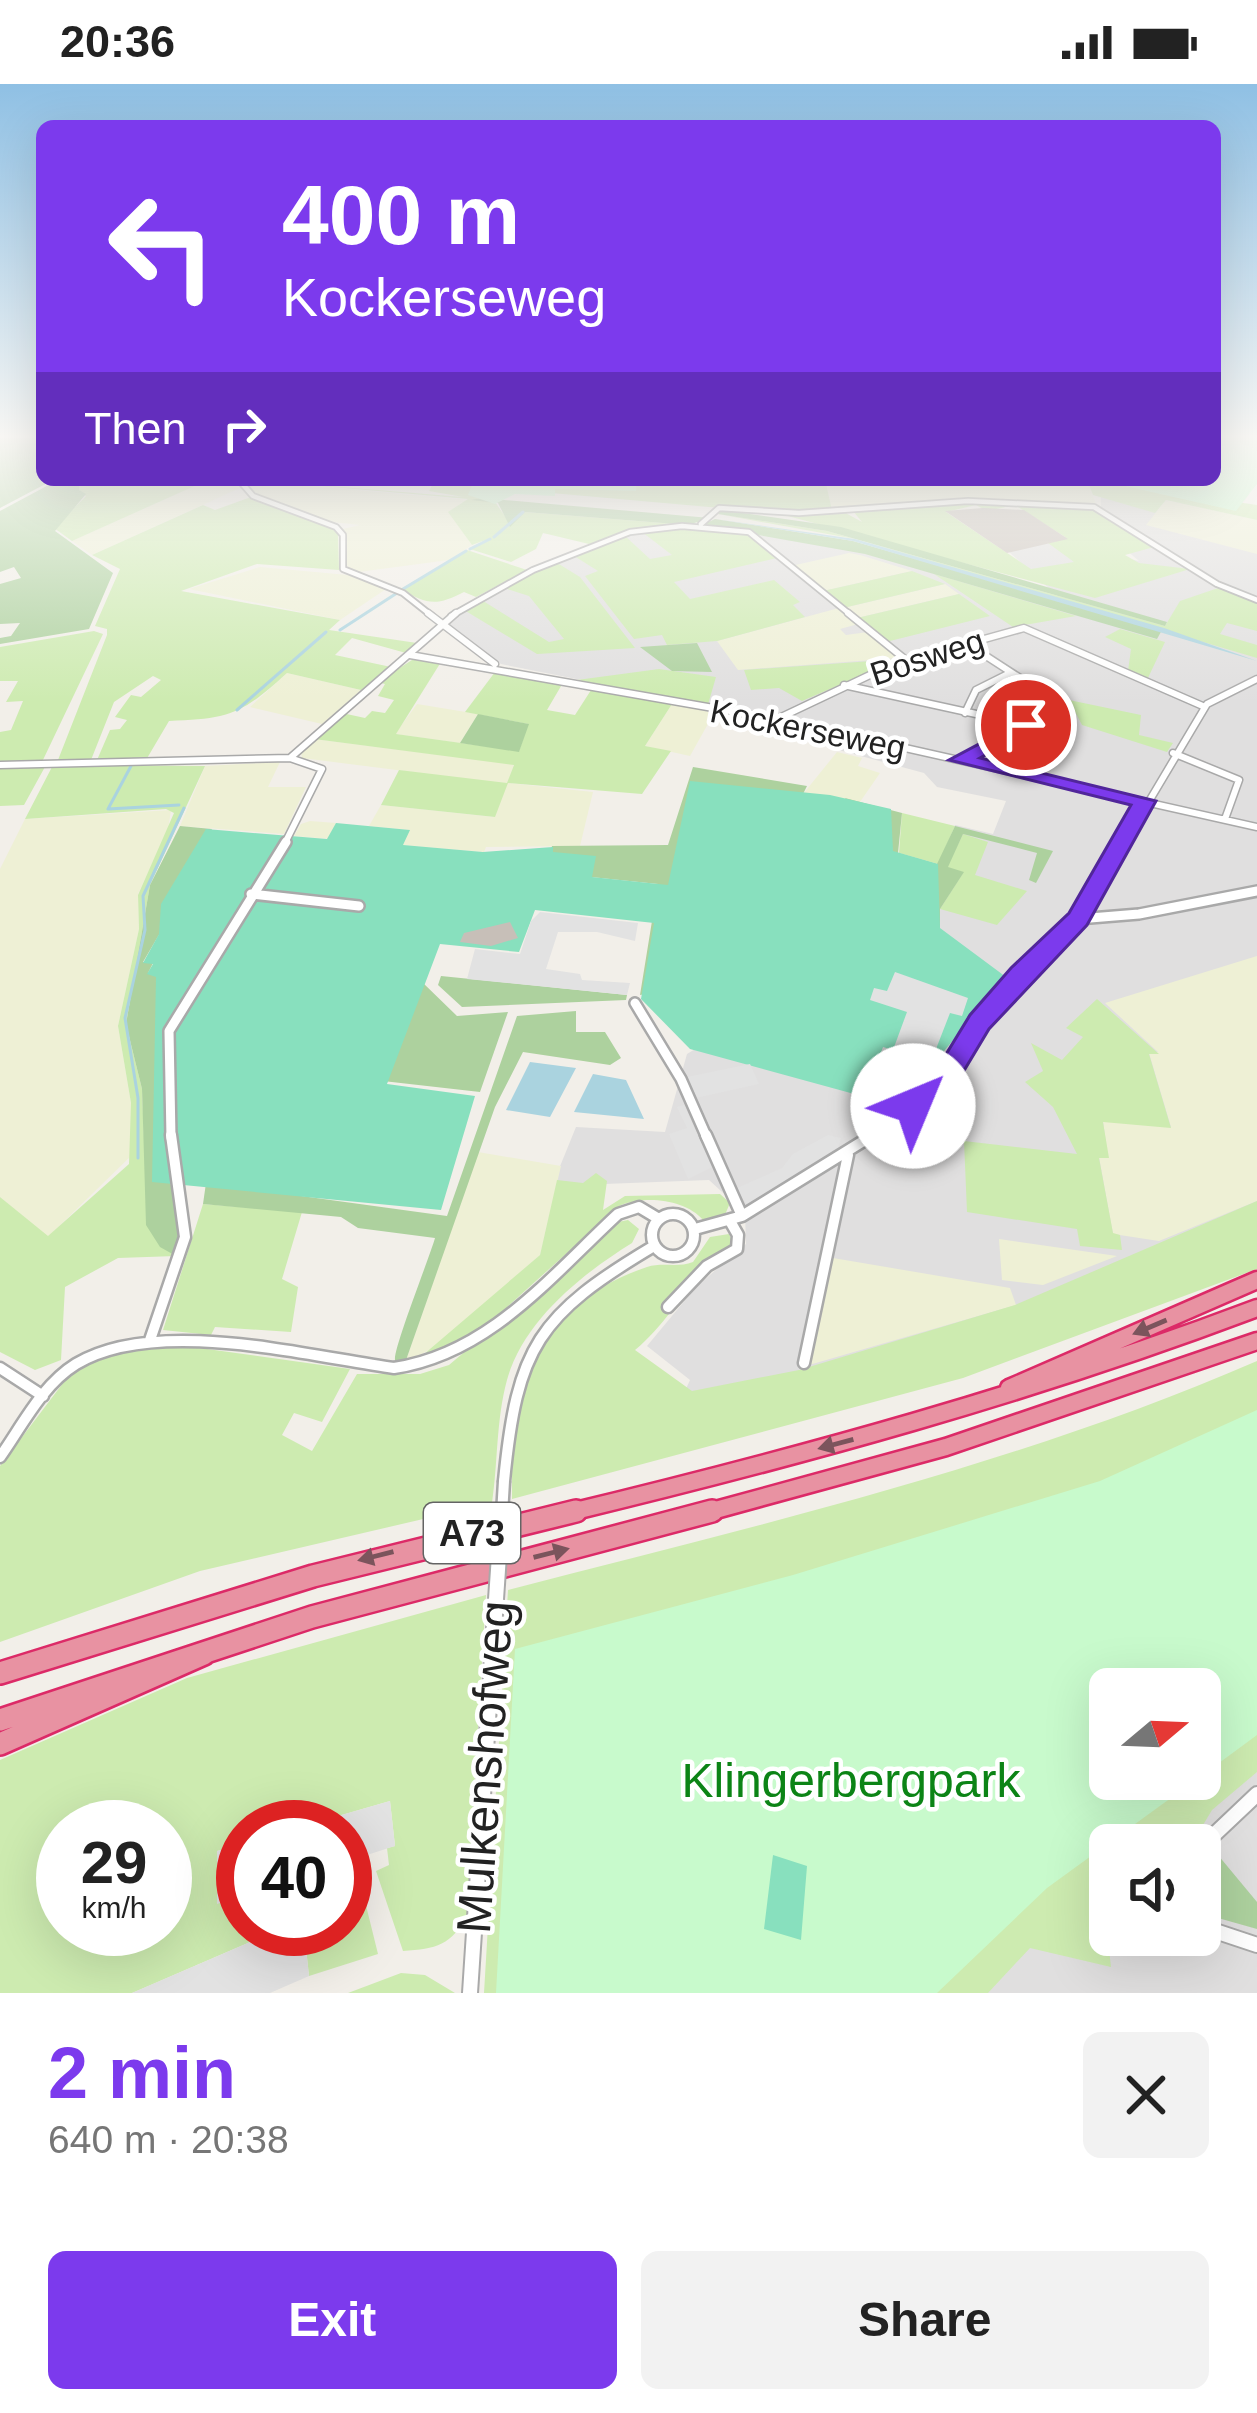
<!DOCTYPE html>
<meta charset="utf-8">
<style>
:root{--surface:#fff;--page:#f2f2f2;--text:#222;--muted:#767676;--accent:#7c3aed}
body{margin:0;font-family:Arial,sans-serif;background:var(--page);color:var(--text);height:100vh;display:flex;flex-direction:column;font-size:45px;white-space:nowrap}
*{box-sizing:border-box;margin:0}
p{font-size:39px;color:var(--muted)}
.icon{flex:none;width:66px;height:66px;fill:none;stroke:currentColor;stroke-width:2;stroke-linecap:round;stroke-linejoin:round}
.map{position:relative;height:1909px;overflow:hidden}
.panel{display:flex;flex-direction:column;background:var(--surface);flex:1}
.panel>*{flex:none}
.banner{position:absolute;left:36px;top:36px;width:1185px;height:366px;border-radius:18px;box-shadow:0 12px 48px #0002;background:#7c3aed;color:#fff;overflow:hidden}
.needle{width:78px;rotate:71deg}
.tools{position:absolute;left:1089px;top:1584px;display:grid;gap:24px}
.tools a{display:grid;place-items:center;width:132px;height:132px;border-radius:18px;background:var(--surface);box-shadow:0 12px 48px #0002;font-size:60px}
.speed{position:absolute;left:36px;top:1716px;display:flex;gap:24px;font-size:60px;font-weight:700;text-align:center}
.speed>*{display:grid;place-content:center;width:156px;height:156px;border-radius:50%;background:var(--surface);box-shadow:0 12px 48px #0002;line-height:1}
.speed small{font-size:30px;font-weight:400}
.speed .limit{border:18px solid #d22;background:#fff;color:#111}
.pin{position:absolute;display:grid;place-items:center;width:102px;height:102px;color:#fff;margin:-51px;border:6px solid #fff;border-radius:50%;box-shadow:0 3px 12px #0007}
.me{position:absolute;width:132px;margin:-66px;rotate:45deg;stroke-linejoin:round;filter:drop-shadow(0 0 9px #0008)}
.turn{display:flex;align-items:center;gap:42px;height:252px;padding:0 48px;font-size:54px}
.turn .icon{width:156px;height:156px;stroke-width:2.5}
.turn b{display:block;font-size:84px;line-height:102px}
.then{display:flex;align-items:center;height:114px;padding:0 48px;background:#0003;gap:24px;font-size:45px}
.round{display:grid;place-items:center;flex:none;width:126px;height:126px;border-radius:18px;background:var(--page)}
.headline{display:flex;align-items:center;justify-content:space-between;height:204px;padding:0 48px}
h1{font-size:72px;font-weight:600;line-height:90px;color:var(--accent)}
.action{display:flex;gap:24px;margin-top:auto;padding:24px 48px}
.action a{flex:1;height:138px;border-radius:18px;background:var(--accent);color:#fff;font-size:48px;font-weight:600;line-height:138px;text-align:center}
.action a+a{background:var(--page);color:var(--text)}
.status{display:flex;justify-content:space-between;align-items:center;height:84px;padding:0 60px;background:var(--surface);direction:ltr}
.status svg{height:33px;fill:currentColor}
.map>svg:first-child{display:block}
.residential{fill:#e0dfdf}
.farmland{fill:#eef0d5}
.grass{fill:#cdebb0;fill-rule:evenodd}
.forest{fill:#add19e}
.park{fill:#c8facc}
.pitch{fill:#88e0be}
.parking{fill:#e2e2e2}
.water{fill:#aad3df}
.lines{fill:none;stroke-linecap:round;stroke-linejoin:round}
.stream{stroke:#aad3df;stroke-width:3}
.building{fill:#c7bfb8}
.minor-far4-casing{stroke:#a9a9a9;stroke-width:8}
.minor-far3-casing{stroke:#a9a9a9;stroke-width:9}
.minor-far2-casing{stroke:#a9a9a9;stroke-width:14}
.minor-far1-casing{stroke:#a9a9a9;stroke-width:15}
.minor-casing{stroke:#a9a9a9;stroke-width:18}
.highway-far1-casing{stroke:#dc2a67;stroke-width:21}
.highway-casing{stroke:#dc2a67;stroke-width:26}
.minor-far4{stroke:#fff;stroke-width:4.5}
.minor-far3{stroke:#fff;stroke-width:6}
.minor-far2{stroke:#fff;stroke-width:9}
.minor-far1{stroke:#fff;stroke-width:10}
.minor{stroke:#fff;stroke-width:14}
.highway-far1{stroke:#e892a2;stroke-width:16}
.highway{stroke:#e892a2;stroke-width:21}
.minor-bridge-far1-casing{stroke:#a9a9a9;stroke-width:15;stroke-linecap:butt}
.minor-bridge-casing{stroke:#a9a9a9;stroke-width:18;stroke-linecap:butt}
.minor-bridge-far1{stroke:#fff;stroke-width:10}
.minor-bridge{stroke:#fff;stroke-width:14}
.oneway{fill:#7b545c}
.route{fill:#7c3aed;stroke:#51269a;stroke-width:3}
.labels{text-anchor:middle;dominant-baseline:central;stroke-width:9;stroke-linejoin:round;paint-order:stroke}
.far-street-label{font-size:33px;fill:#222;stroke:#fff}
.shield{fill:#fff;stroke:#646464;stroke-width:3}
.shield-label{font-size:36px;font-weight:bold;fill:#222}
.near-street-label{font-size:48px;fill:#222;stroke:#fff}
.near-park-label{font-size:48px;fill:#0c8416;stroke:#fff}
</style>
<div class="status"><b>20:36</b><svg viewBox="0 0 49 12"><path d="M0 12V9h3v3zM5 12V6h3v6zM10 12V3h3v9zM15 12V0h3v12zM26 1h20v11H26zM47 4h2v5h-2z"/></svg></div>
<div class="map">
<svg width="1257" height="1909" viewBox="0 0 1257 1909">
<rect width="100%" height="100%" fill="#f2efe9"/>
<path class="residential" d="M1101 413 1162 427 1257 469V1171L655 1373 690 1296 647 1262 696 1203 746 1160 745 1129 709 1096 552 1102 576 1043 665 1048 687 970 770 919 944 781 955 741 993 750 1006 717 937 703 924 689 835 665 840 647 501 580 444 539 517 494 611 455 647 446 727 443 853 463 1075 528 1007 466 1051 459 1139 477 1126 466 1156 459 1101 423Z
M1257 1635V1909H954L1110 1767V1851H1200V1761H1117L1200 1695Z"/>
<path class="farmland" d="M208 396 237 398 240 404 92 471 72 457Z
M241 396 471 416 449 428 472 461 449 476 351 489 343 473V445L360 441 332 438 261 415Z
M892 396H1087L1097 423 955 416 832 426 826 400Z
M1166 416 1257 436V470L1146 441Z
M849 469 860 471 912 487 823 507 791 482Z
M260 483 348 491 386 505 340 536 189 505Z
M945 500 959 510 857 534 843 524Z
M839 524 858 540 840 545 846 551 868 548 899 574 738 586 717 557Z
M287 589 361 606 322 640 250 623Z
M417 620 478 630 460 659 395 650Z
M672 620 714 629 690 672 645 662Z
M314 655 514 680 508 699 593 708 580 762 486 763 484 768 294 752 301 740 310 737 336 739 329 753 409 746 369 742 381 721 494 733 507 700 302 674 301 667Z
M837 668 862 674 858 682 880 689 860 718 803 710Z
M280 678 268 703H306L284 750 180 742 205 682Z
M171 726 168 746 138 810 139 845 118 942 131 1019 132 1071 48 1153 0 1113V785L25 735Z
M1257 872V1117L1159 1157 1113 1150 1099 1073 1108 1074 1103 1037 1171 1043 1149 969 1158 968 1105 919Z
M478 1068 561 1082 540 1171 440 1260 405 1279Z
M999 1155 1117 1172 1043 1201 1002 1196Z
M833 1174 1010 1204 1016 1221 809 1281Z"/>
<path class="grass" d="M80 396H208L72 457 54 444 86 412 79 406Z
M255 396 463 413 429 407 435 396H480L511 441 525 428 688 441 623 449 589 460 543 449 536 465 511 478 470 465 491 454 472 461 448 428 468 415Z
M618 396H707V402L826 400 832 426 777 429 551 409 555 399Z
M1087 396 1257 421V436L1166 416 1155 429 1093 411Z
M251 413 338 447 339 486 257 480 181 507 340 536 329 546 417 559 406 569 352 554 335 571 391 583 361 606 287 589C242 630 230 635 169 637L146 676H97L110 646 120 645 127 636 115 633 131 611 141 613 161 596 153 592 114 618 91 676H58L107 551V545L95 542 120 485 92 471 203 421 215 426Z
M963 418 1092 424 1154 463 1125 471 1139 479 1190 485 1095 514 784 431 842 427 862 438 853 427ZM976 421 987 427 1015 421 1065 453 1048 459 1074 478 1031 485 946 428Z
M718 430 827 447 1165 542 1180 517 1221 503 1257 518V547L1227 539 1220 550 1257 561V574L855 455Z
M687 443 746 449 777 474 674 498 690 515 774 496 800 518 793 521 805 533 717 557 667 561 662 551 634 555 585 492 598 487 571 470 624 451 650 475 672 471 642 448Z
M467 466 527 486 476 513 464 508C437 522 427 521 401 505Z
M554 477 580 493 635 564 537 570 464 526 480 515 549 558 564 555 529 512 501 503Z
M912 487 945 500 843 524 823 507Z
M934 490 1076 532 1013 543Z
M959 510 990 532 886 558 857 534Z
M1120 545 1165 558 1147 596 1128 587 1131 565 1105 553Z
M94 547 103 550 42 678 0 679V648L11 646 23 617 6 618 18 597H0V563Z
M415 574 441 578 396 650 519 667 528 640 465 628 498 584 564 597 547 626 575 631 593 603 672 620 645 662 671 667 642 710 508 699 495 733 381 721 399 686 507 699 514 681 314 655 342 629 365 634 372 627 385 629 394 616 378 612 385 600 378 598Z
M900 575 802 617 779 604 751 606 744 586Z
M659 585 716 593 707 624 577 596Z
M1069 616 1141 631 1139 651 1173 659 1167 668 1082 641Z
M46 681 24 721 0 722V683Z
M53 681 205 682 150 801 126 940 142 1005 145 1079 176 1172 118 1174 65 1203 61 1276 35 1286 0 1268V1113L48 1152 129 1080 131 1019 118 942 139 845 138 811 174 729 166 725 25 735Z
M902 729 955 742 938 780 899 769Z
M963 750 988 758 975 791 1027 807 997 841 940 825 963 789 947 783Z
M1097 915 1159 970H1149L1171 1044 1103 1038 1109 1074H1099L1113 1149 1120 1151 1122 1166 1080 1162 1077 1145 967 1128 964 1057 1077 1070 1053 1023 1025 998 1043 987 1031 959 1062 976 1083 953 1066 944Z
M596 1089 607 1097 603 1126 625 1112 720 1110 730 1119 724 1133 703 1136C685 1115 644 1111 619 1122L474 1253 428 1276 423 1271 540 1171 557 1096 583 1099Z
M1257 1117V1185L963 1294 512 1415C511 1305 534 1221 647 1183 662 1178 678 1184 693 1178L710 1153 729 1150 734 1161C692 1188 673 1235 635 1266L692 1307 799 1286 1015 1221Z
M203 1120 302 1128 282 1195 298 1203 291 1248 215 1243 211 1251 163 1246Z
M628 1136 639 1145 632 1159C582 1190 523 1237 507 1296 496 1336 498 1379 492 1419L200 1487 0 1558V1382L73 1286 127 1262 171 1260 350 1285 322 1338 294 1329 282 1351 312 1367 357 1290H420L449 1281 618 1138Z
M1257 1277V1688L1212 1726 1191 1761H1110V1805L1102 1804 1111 1883 1030 1864 988 1909H885L1125 1695H1200V1605H1110L865 1909H484L508 1506C759 1441 1018 1381 1257 1277Z
M486 1511 467 1831C452 1861 436 1865 403 1867L376 1787 389 1781 387 1764 395 1762 390 1717 300 1743H243V1760L217 1767V1819L243 1811V1845H280L132 1909H0V1676L187 1594ZM63 1743H165V1845H63Z
M348 1777 357 1785 378 1870 309 1892 304 1845H345Z
M401 1889 425 1891 455 1909H348Z"/>
<path class="forest" d="M0 351H42V396H53L0 424Z
M58 396H80L79 406 86 410 55 447 113 489 89 545 0 560V554L11 552 20 539 0 540V500L21 494 14 483 0 488V427Z
M471 416 482 414 710 434 688 441 525 428 510 443 498 419Z
M722 426 841 443 1167 538 1165 542 827 447 718 430Z
M715 435 853 457 1162 546 1157 555 865 470 702 441Z
M697 559 712 588 672 587 640 563Z
M478 630 529 640 519 668 460 659Z
M693 683 807 702 803 710 893 777 890 733 854 729 845 714 902 729 898 769 937 780 955 742 1053 767 1036 799 1029 796 1037 769 963 750 948 783 964 788 940 825V855L640 911 658 800 591 793 550 771 552 762 668 761Z
M180 742 212 745 172 808 180 815 143 878 153 879 148 889 166 894 168 1088 181 1147 176 1172 160 1163 146 1141 142 1005 126 940 150 801Z
M441 892 627 911 626 916 462 923 438 901Z
M421 897 457 932 508 928 480 1008 383 997Z
M576 927V948H605L621 974 610 981 523 968 495 1023 405 1279 395 1276C393 1265 429 1175 435 1154L358 1144 341 1133 203 1120 206 1099 447 1132 517 932Z
M1213 1765 1257 1818V1845L1218 1834Z"/>
<path class="park" d="M1215 351H1257V400L1236 427 1098 396H1215Z
M474 396H637L636 407 555 405V412L515 410 495 420 468 411Z
M1257 1326V1651L1200 1693V1605H1110V1695H1197L1047 1804 937 1909H496L515 1565 793 1491 1100 1397Z"/>
<path class="pitch" d="M690 697 830 711 891 725 893 767 938 780 940 844 1006 893 898 1022 690 965 641 915 654 839 535 826 519 868 440 860 387 1000 475 1012 441 1126 152 1098 156 893 147 890 153 880 143 879 159 850 161 820 206 745 327 755 336 739 410 746 403 761 483 768 553 763V768L596 772 592 793 668 801Z
M773 1771 807 1782 801 1856 764 1845Z"/>
<path class="parking" d="M540 828 638 839 635 857 597 848H558L546 885 580 890 582 896 630 899 627 911 467 895 475 865 520 870 531 837Z
M895 888 968 914 962 932 950 929 936 965H909L899 994 908 998 900 1021 883 1016 889 998 872 993 883 963 893 966 907 928 870 916 874 904 887 907Z
M750 980 759 1000 696 1014 687 993Z
M684 1021 712 1083 688 1095 669 1050 687 1044 677 1023Z
M828 1051 841 1054 838 1064 799 1091 747 1120 735 1105 782 1084 793 1070Z
M390 1717 395 1762 345 1778V1743H300Z
M243 1760V1811L217 1820V1767Z
M280 1845H304L309 1892 270 1909H132Z"/>
<path class="water" d="M715 435 855 455 1164 544 1257 577 853 457Z
M530 978 576 984 550 1033 506 1026Z
M593 990 626 996 644 1035 574 1028Z"/>
<g class="lines">
<path class="stream" d="M494 453 523 428
M470 465 490 455
M403 505 466 467
M340 546 397 509
M237 626 326 548
M131 682 108 725 179 721
M138 1074V1014L125 934 145 846 143 812 184 724"/>
</g>
<path class="building" d="M983 424 1024 426 1068 455 1007 469 945 427Z
M510 838 518 854 491 862 460 858 464 849Z"/>
<g class="lines">
<defs>
<path id="minor-far4" d="M239 396 253 412 336 443 343 451V485L403 509 432 532
M701 440 719 424 799 429 968 417 1094 423 1217 500 1257 516
M451 532 533 486 630 448 682 442 749 448 852 532"/>
<path id="minor-far3" d="M428 529 495 580
M848 529 906 576
M966 559 1040 607
M410 571 776 635 1257 743
M844 601 1008 637 1018 645
M965 629 976 606 1010 589
M777 635 891 581 1024 544 1205 623
M1173 669 1239 696 1225 735
M960 676 1026 641 1046 642
M0 681 290 674 456 529
M284 761 322 685 290 674
M1123 761 1207 620 1257 595"/>
<path id="minor-far2" d="M251 810 359 822
M1078 835 1139 830 1257 807
M635 919 681 995 707 1054
M171 1054 169 947 286 758
M870 1054 947 993 980 938 1078 835 1124 758"/>
<path id="minor-far1" d="M706 1051 742 1132
M652 1151a21 21 0 1 1 42 0a21 21 0 1 1-42 0Z
M695 1145 742 1132 873 1051
M668 1223 707 1182 737 1165 738 1151 730 1137
M150 1256 185 1153 171 1051
M804 1279 848 1071
M0 1284 43 1312
M0 1373C22 1342 42 1301 76 1280 156 1232 306 1272 394 1284 489 1270 551 1192 618 1130L639 1123 659 1135
M504 1397C517 1263 538 1231 654 1162"/>
<path id="minor" d="M1200 1764 1257 1710
M1200 1765 1206 1844 1257 1861
M470 1909 495 1530"/>
<path id="highway-far1" d="M1009 1304 1257 1196
M563 1430C799 1373 1030 1310 1257 1224
M701 1430 946 1363 1257 1257"/>
<path id="highway" d="M0 1589 313 1492 576 1427
M0 1636 312 1533 712 1427
M0 1660 204 1570"/>
</defs>
<use href="#minor-far4" class="minor-far4-casing"/>
<use href="#minor-far3" class="minor-far3-casing"/>
<use href="#minor-far2" class="minor-far2-casing"/>
<use href="#minor-far1" class="minor-far1-casing"/>
<use href="#minor" class="minor-casing"/>
<use href="#highway-far1" class="highway-far1-casing"/>
<use href="#highway" class="highway-casing"/>
<use href="#minor-far4" class="minor-far4"/>
<use href="#minor-far3" class="minor-far3"/>
<use href="#minor-far2" class="minor-far2"/>
<use href="#minor-far1" class="minor-far1"/>
<use href="#minor" class="minor"/>
<use href="#highway-far1" class="highway-far1"/>
<use href="#highway" class="highway"/>
<defs>
<path id="minor-bridge-far1" d="M502 1430 504 1397"/>
<path id="minor-bridge" d="M495 1530 502 1427"/>
</defs>
<use href="#minor-bridge-far1" class="minor-bridge-far1-casing"/>
<use href="#minor-bridge" class="minor-bridge-casing"/>
<use href="#minor-bridge-far1" class="minor-bridge-far1"/>
<use href="#minor-bridge" class="minor-bridge"/>
</g>
<defs><path id="oneway-solid" d="M-6-.8H1V-3.2L6.5 0L1 3.2V.8H-6Z" transform="scale(3)"/></defs>
<g class="oneway">
<use href="#oneway-solid" transform="translate(1150 1243) rotate(157)"/>
<use href="#oneway-solid" transform="translate(836 1360) rotate(165)"/>
<use href="#oneway-solid" transform="translate(551 1469) rotate(-14)"/>
<use href="#oneway-solid" transform="translate(376 1472) rotate(166)"/>
</g>
<linearGradient id="sky" x2="0" y2="1"><stop stop-color="#8fc0e4"/><stop offset="0.57" stop-color="#f9f8f5"/><stop offset="1" stop-color="#f9f8f5" stop-opacity="0"/></linearGradient>
<rect width="1257" height="619" fill="url(#sky)"/>
<path class="route" d="M1026 635 1036 641 1033 645 980 674 1156 717 1087 841 989 945 956 1000 913 1034 903 1031 899 1022 937 985 970 931 1011 884 1069 829 1131 721 949 676Z"/>
<g class="labels">
<g class="far-street-label">
<text transform="translate(927 573) rotate(-18)">Bosweg</text>
<text transform="translate(808 645) rotate(11)">Kockerseweg</text>
</g>
<rect class="shield" x="424" y="1419" width="96" height="60" rx="9"/>
<g class="shield-label">
<text x="472" y="1449">A73</text>
</g>
<g class="near-street-label">
<text transform="translate(485 1683) rotate(-86)">Mulkenshofweg</text>
</g>
<g class="near-park-label">
<text x="851" y="1696">Klingerbergpark</text>
</g>
</g>
</svg>
<div class="tools">
<a><svg class="needle" viewBox="-14 -14 28 28"><path d="M0-13l5 13h-10z" fill="#e53935"/><path d="M0 13l5-13h-10z" fill="#767676"/></svg></a>
<a><svg class="icon" aria-label="sound" viewBox="0 0 24 24"><path d="M4 9h4l5-4v14l-5-4H4zM17 9q2 3 0 6"/></svg></a>
</div>
<div class="speed"><div>29<small>km/h</small></div><div class="limit">40</div></div>
<div class="pin" style="left:1026px;top:641px;background:#d93025"><svg class="icon" aria-label="arrive" viewBox="0 0 24 24"><path d="M6 21V4h12l-3 4 3 4H6"/></svg></div>
<svg class="me" style="left:913px;top:1022px" viewBox="-20 -20 40 40"><circle r="19" fill="#fff"/><path d="M0-13L10 11 0 6-10 11z" fill="#7c3aed"/></svg>
<div class="banner">
<div class="turn"><svg class="icon" aria-label="left" viewBox="0 0 24 24"><path d="M17 20v-9H6M10 6l-5 5 5 5"/></svg><div><b>400 m</b>Kockerseweg</div></div>
<div class="then">Then<svg class="icon" aria-label="right" viewBox="0 0 24 24"><path d="M7 20v-9h11M14 6l5 5-5 5"/></svg></div>
</div>
</div>
<section class="panel">
<div class="headline"><div><h1>2 min</h1><p>640 m · 20:38</p></div><a class="round"><svg class="icon" aria-label="close" viewBox="0 0 24 24"><path d="M6 6l12 12M18 6L6 18"/></svg></a></div>
<div class="action"><a>Exit</a><a>Share</a></div>
</section>
